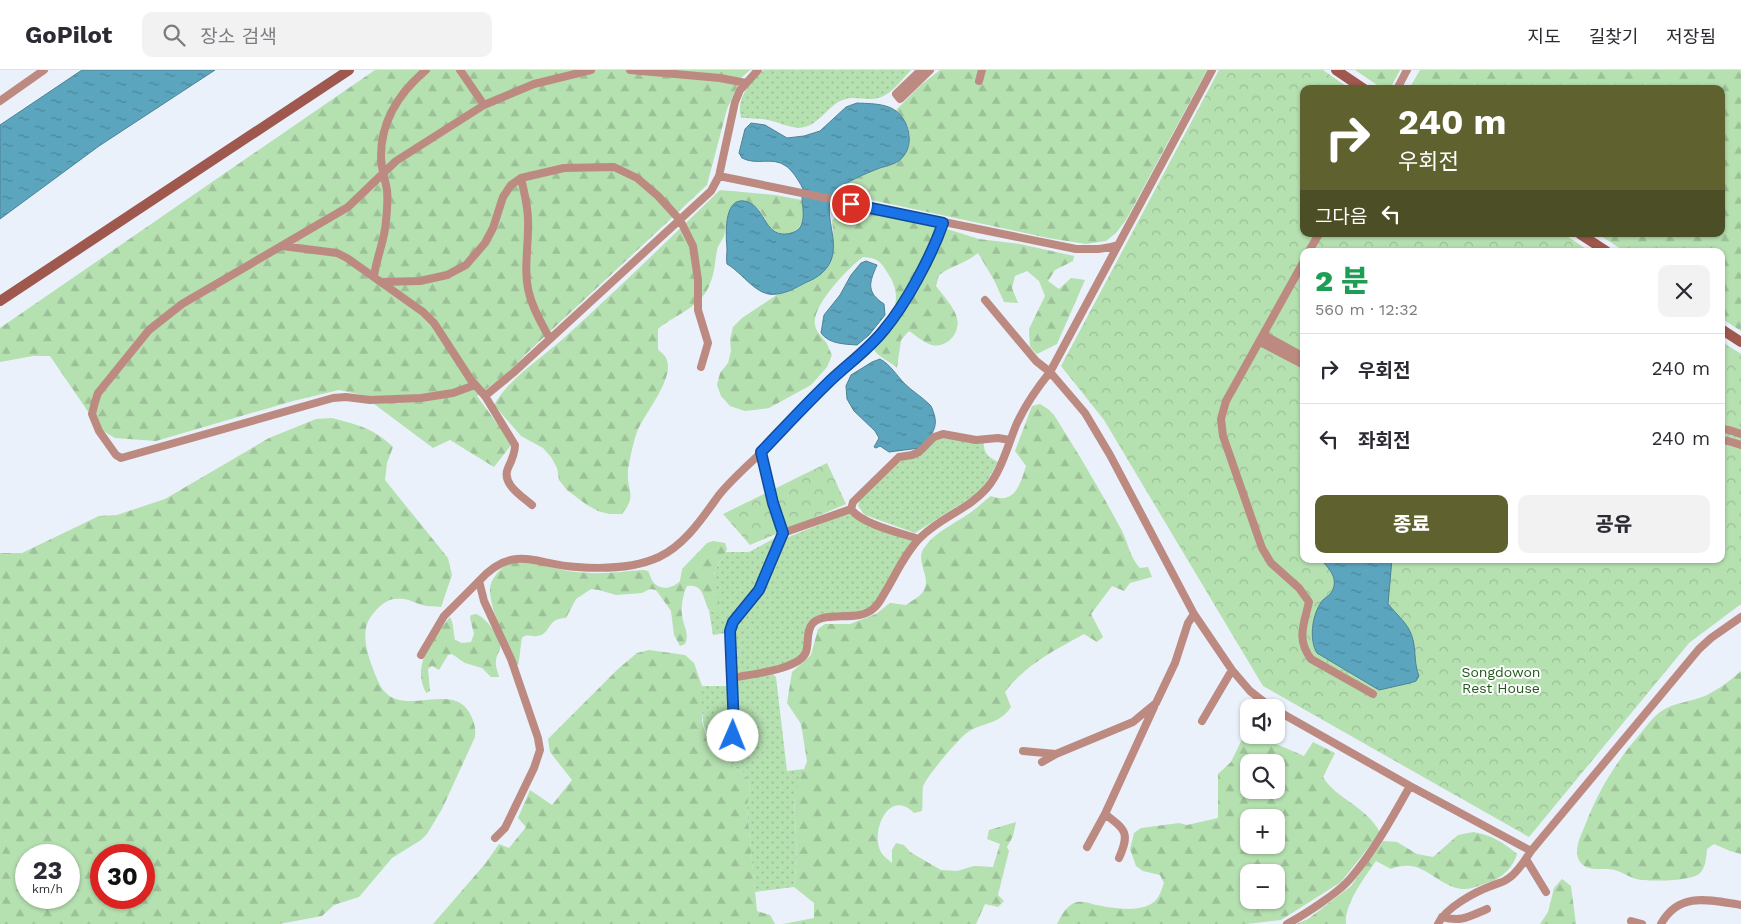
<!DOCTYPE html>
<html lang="ko">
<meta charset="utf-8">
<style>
:root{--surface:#fff;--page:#f2f2f3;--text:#2b2b33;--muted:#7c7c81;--line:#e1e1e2;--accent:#5f622f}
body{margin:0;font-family:"Work Sans","Noto Sans KR",sans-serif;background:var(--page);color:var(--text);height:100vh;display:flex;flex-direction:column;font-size:19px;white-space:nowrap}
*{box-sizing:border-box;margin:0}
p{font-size:16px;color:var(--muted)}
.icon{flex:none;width:28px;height:28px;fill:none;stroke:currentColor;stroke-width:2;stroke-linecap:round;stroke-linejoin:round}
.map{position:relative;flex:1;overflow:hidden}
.details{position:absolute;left:1300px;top:178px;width:425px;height:315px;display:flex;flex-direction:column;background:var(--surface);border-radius:10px;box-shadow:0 1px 4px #0004}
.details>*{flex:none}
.hud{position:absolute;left:1300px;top:15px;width:425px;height:152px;border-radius:10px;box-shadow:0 1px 4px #0004;background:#5f622f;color:#fff;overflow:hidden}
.tools{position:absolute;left:1240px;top:629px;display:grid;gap:10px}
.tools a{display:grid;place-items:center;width:45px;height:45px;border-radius:10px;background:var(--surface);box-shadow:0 1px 4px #0004;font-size:25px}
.speed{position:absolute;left:15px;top:774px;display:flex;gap:10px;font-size:25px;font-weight:700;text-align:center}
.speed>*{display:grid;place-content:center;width:65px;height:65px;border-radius:50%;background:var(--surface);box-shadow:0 1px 4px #0004;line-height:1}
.speed small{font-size:12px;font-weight:400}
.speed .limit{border:8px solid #d22;background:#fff;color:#111}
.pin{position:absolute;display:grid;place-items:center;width:42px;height:42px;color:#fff;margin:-21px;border:2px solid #fff;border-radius:50%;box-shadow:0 1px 5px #0007}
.me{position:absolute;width:55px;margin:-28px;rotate:1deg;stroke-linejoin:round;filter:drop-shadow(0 0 4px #0008)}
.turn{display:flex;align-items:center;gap:18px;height:105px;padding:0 15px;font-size:22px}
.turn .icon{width:65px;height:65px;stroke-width:2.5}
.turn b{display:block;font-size:35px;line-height:42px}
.then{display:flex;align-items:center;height:48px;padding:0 15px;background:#0003;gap:10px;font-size:19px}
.round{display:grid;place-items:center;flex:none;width:52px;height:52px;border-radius:10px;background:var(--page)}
.head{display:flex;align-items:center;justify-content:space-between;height:85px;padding:0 15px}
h1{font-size:30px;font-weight:800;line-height:38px;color:#1e9e55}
.action{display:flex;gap:10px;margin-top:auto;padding:10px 15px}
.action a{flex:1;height:58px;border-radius:10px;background:var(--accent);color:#fff;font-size:20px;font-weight:800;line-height:58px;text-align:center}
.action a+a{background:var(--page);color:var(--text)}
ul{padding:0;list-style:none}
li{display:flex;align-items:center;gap:15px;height:70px;padding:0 15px;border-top:1px solid var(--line)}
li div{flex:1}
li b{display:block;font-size:19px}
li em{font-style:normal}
header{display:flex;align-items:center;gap:30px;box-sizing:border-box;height:70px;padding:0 25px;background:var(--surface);border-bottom:1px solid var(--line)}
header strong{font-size:24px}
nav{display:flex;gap:28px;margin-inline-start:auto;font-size:18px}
.search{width:350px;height:45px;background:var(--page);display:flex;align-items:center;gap:12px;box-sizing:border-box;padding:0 18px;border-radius:10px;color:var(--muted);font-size:19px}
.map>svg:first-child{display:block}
.grass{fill:url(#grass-dots)}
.forest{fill:url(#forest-firs);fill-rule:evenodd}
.park{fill:url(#park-crowns)}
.water{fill:url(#water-ripples);stroke:#4e8295}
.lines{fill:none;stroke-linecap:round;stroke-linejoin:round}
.minor{stroke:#bd8a82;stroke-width:8}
.secondary{stroke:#9f584e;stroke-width:10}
.route-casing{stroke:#114b97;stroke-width:12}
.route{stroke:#1a73e8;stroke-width:9}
.labels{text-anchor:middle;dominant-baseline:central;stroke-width:4;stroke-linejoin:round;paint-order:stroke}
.park-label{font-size:14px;fill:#205a1b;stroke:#fdfdfd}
</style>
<header>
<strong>GoPilot</strong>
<div class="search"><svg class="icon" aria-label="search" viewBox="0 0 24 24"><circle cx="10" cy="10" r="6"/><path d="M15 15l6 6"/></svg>장소 검색</div>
<nav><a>지도</a><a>길찾기</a><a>저장됨</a></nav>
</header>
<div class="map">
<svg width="1741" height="854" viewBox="0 0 1741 854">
<defs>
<pattern id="grass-dots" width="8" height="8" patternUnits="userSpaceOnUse" patternTransform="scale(1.25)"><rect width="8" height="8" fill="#b5e0b0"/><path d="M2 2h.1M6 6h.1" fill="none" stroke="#9cc098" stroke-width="1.8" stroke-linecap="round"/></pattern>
<pattern id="forest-firs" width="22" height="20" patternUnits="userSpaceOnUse" patternTransform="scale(1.25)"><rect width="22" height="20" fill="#b5e0b0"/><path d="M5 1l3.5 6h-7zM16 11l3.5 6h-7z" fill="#9cc098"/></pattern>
<pattern id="park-crowns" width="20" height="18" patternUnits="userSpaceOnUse" patternTransform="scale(1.25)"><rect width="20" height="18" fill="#b5e0b0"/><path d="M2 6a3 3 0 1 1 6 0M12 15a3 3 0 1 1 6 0" fill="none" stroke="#9cc098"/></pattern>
<pattern id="water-ripples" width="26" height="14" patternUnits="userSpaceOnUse" patternTransform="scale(1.25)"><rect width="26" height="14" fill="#5ca5bf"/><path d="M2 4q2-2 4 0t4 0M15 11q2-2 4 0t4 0" fill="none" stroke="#4c879c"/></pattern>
</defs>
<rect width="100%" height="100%" fill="#eaf1fb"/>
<path class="grass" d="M764 0H911C899 13 888 30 869 29 862 29 852 27 846 29 832 32 824 47 812 54 797 63 783 53 768 50 759 48 750 49 741 48 736 28 750 12 764 0Z
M940 368 984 372C983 382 988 387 998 392L983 418 978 423 915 463 865 445 858 436 860 429 901 389Z
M848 443 863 452 912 471 876 532 867 540 818 547C813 558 809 573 802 583 792 598 757 600 740 603L736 602 734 597 732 565 738 552 762 518 784 471 786 468Z
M775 468C771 485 765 502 756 517 747 533 731 544 726 563L713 565 709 540 714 542V506L715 500 726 482H749Z
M773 604 776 607 787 701 804 699 794 728 797 787 794 817 755 822 747 739 750 715 745 704 725 691 738 664 736 613 737 610Z
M702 616H729L727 672 720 686C700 660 702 648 702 616Z"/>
<path class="forest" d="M375 0H750L741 8 727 39 707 115 527 283 508 303 477 326 512 374 494 397 450 370 433 378 362 325 339 320 293 331 156 371 115 368 100 359 50 286H33L0 292V258Z
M940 0H1207L1126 150 1116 163 1106 171 1086 174 1048 168 839 123C848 108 868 103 885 97 890 95 898 93 902 88 916 72 910 54 896 40L921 15Z
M1355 0H1400L1390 19H1383Z
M1420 0H1741V261L1721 248V181H1624L1598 164H1721V19H1409Z
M720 120 775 125 802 130C805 141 806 151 797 159 795 162 791 163 787 164 766 167 768 146 757 138 753 135 747 133 742 131 726 135 728 153 724 166 722 171 718 175 717 180 715 190 715 201 711 211 703 237 677 243 658 259V279C660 282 665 285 666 288 676 308 644 343 637 362 633 373 630 388 628 400 626 421 638 424 622 444H609L598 441 587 435 567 420 559 410 557 398 551 387 543 378 521 366 494 335C510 307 542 288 565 267 618 219 669 169 720 120Z
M850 142 886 145 944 158 979 169 1020 174 1074 186 1073 191 1055 200 1048 211 1059 219 1071 208 1085 210 1057 274 1037 284 1030 277 1029 259 1045 226 1039 211 1027 201 1015 206 1012 218 1018 233 1004 232 994 210 978 183C966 193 951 196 939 205L936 216C943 225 952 235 956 245 963 262 946 281 929 274 922 271 915 265 909 261L901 270 897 298C889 291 880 288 874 280 885 250 909 234 887 202 880 190 876 188 863 187 849 197 811 236 815 255 816 263 824 268 827 274 829 278 830 282 832 285L827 297 811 315 769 338 745 341 730 336 721 326 717 315 720 303 728 293 731 281 730 269 733 257 742 248 778 224 809 212 824 201 833 161 832 150 839 145Z
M1040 334 1048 339 1054 345C1078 383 1100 420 1121 459 1128 472 1130 488 1140 498L1148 497 1152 507 1130 513 1124 521 1112 516 1091 544 1103 567 1097 572 1084 564C1055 580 1025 595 1005 622L1011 637C999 655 983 652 968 662 959 668 925 708 923 717 922 724 923 733 922 741L914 743C888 717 870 764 881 782 883 786 889 790 892 793V780L896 773 904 775 910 782 941 800 957 801 974 796 993 797 1000 774 987 769 989 760 1016 752 1013 766 1007 777 1009 781 998 825 1004 831 998 837 985 834 976 854H783L814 848V833L794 817 797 787 794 726 807 691 801 654 787 633 792 602 811 585 818 559 825 554H850L876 544 890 533 906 535C911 531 918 528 922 523 934 509 914 492 924 478 935 462 954 454 970 443 977 438 984 431 991 426 1015 435 1020 415 1026 396L1015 381 1032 336Z
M332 348C358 355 373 358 393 377L387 393 385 410 448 488 452 505 441 537C435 536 428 537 422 535 409 531 409 528 393 529 384 531 375 540 370 548 363 558 365 572 368 584 371 594 378 615 385 622 406 645 452 613 469 642 474 651 476 657 475 667L442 739 427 764 421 770 392 788 359 827 334 835 322 846 279 854H0V483H22L99 446 117 445 165 429 269 368 316 349ZM26 785H69V828H26ZM101 785H144V828H101Z
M713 471 725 473 727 479C724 488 715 496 714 505 713 517 721 529 720 541L714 542 709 540C703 529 704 513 687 516 683 523 681 537 682 545 683 556 690 563 685 574L680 576 674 565 671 541 656 520 650 519 642 523 616 525 599 520 591 519 576 529 566 548C546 548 552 564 537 566 532 567 526 563 522 568 521 570 520 589 518 595L515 592C507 572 490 541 490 520 490 513 494 507 498 502 513 484 543 496 563 500 572 502 581 502 590 503 608 504 626 501 644 500L648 501C650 504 651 510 654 513 662 521 673 518 680 511L682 499 707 473Z
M476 544C485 547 499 565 500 575 501 581 496 585 496 591 495 596 498 602 499 607H491L482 598 465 593 452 584 448 585 439 600 432 596 428 599 430 621 426 623C411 595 433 568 450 547 454 554 453 562 455 570L462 573 471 572 474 564 470 548 471 545Z
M649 580 685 585 694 593 702 616V651L705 662 710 673 725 691 745 704 750 715 747 739 757 841 770 845 775 854H433L485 794 499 774 509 778 526 757 518 748 530 720 552 735 572 710 550 682 548 669 618 599 637 583Z
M1741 601V784L1730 781 1714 774 1707 779C1706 788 1706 798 1699 804 1691 811 1648 812 1636 809 1629 807 1622 802 1615 800 1603 797 1584 804 1578 788 1575 778 1580 767 1584 758 1597 723 1615 693 1640 664 1646 657 1652 648 1660 642 1674 632 1692 632 1707 625 1719 619 1731 610 1741 601Z
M1246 661 1249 662V665H1256L1304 686 1313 672 1335 683 1323 707C1336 729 1368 737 1380 763L1341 812 1281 850 1247 854H1057C1061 847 1065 837 1074 833 1081 830 1089 833 1096 835 1113 838 1143 844 1156 830 1160 826 1162 818 1164 813L1160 805 1143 801 1136 796 1130 779 1134 763 1141 758 1179 753 1187 755 1218 748V704L1231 692ZM1249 692H1276V720H1249ZM1249 748H1276V775H1249ZM1249 802H1276V830H1249Z
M1473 762C1491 765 1503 772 1517 784 1513 797 1504 806 1492 811 1482 814 1472 820 1462 819 1434 815 1423 786 1391 799L1376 791C1365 807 1344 834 1346 854H1296L1308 849 1351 816 1383 771 1397 772 1417 784 1433 787 1458 765Z
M1562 809 1571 816 1576 854H1540L1548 842 1554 818Z"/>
<path class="park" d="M1219 0H1323L1350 19H1304V164H1564L1589 181H1304V489H1721V271L1741 284V534L1689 573 1529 767 1263 616 1104 350 1061 296Z
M827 393 846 434 750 475 723 444Z"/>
<path class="water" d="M82 0H215L99 76 0 149V55Z
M857 33C877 34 897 33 906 54 911 66 911 79 901 89 896 94 887 96 880 98 865 104 845 111 834 124 816 147 859 191 805 213 797 217 787 223 777 224 757 228 743 203 727 194 726 188 727 184 727 179 726 167 723 128 744 131 766 135 763 166 786 164 808 162 803 143 802 128 802 125 804 121 802 117 799 111 792 100 786 96 772 86 757 96 742 88L739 83 745 59 751 53 765 55 787 68 804 66 820 61 846 37Z
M866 191 877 195C869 213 866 222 884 234L885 245 869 265 857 275C844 274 829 274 821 263L824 245 840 225 851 205 861 193Z
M880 289C891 295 896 305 905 314 912 321 922 327 929 334 932 336 933 341 934 344 939 359 929 368 920 378L889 382 880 376 876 378 874 377 879 368 875 361 854 341 847 329 846 316 851 305 872 292Z
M1320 489H1392L1388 534C1397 545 1410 555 1413 570 1416 582 1414 594 1419 606L1416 611 1410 613 1379 620 1317 583C1309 570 1312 547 1320 534 1322 529 1328 527 1331 523 1340 509 1329 498 1320 489Z"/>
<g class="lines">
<path class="minor" d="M460 0 484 35
M630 0 720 8 746 13
M921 0 896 24 900 29 930 0
M979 11 982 0
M1397 19 1407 0
M0 31 44 0
M719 106 1076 179C1091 179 1104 180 1118 175
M521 108C524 122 528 136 528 150 529 174 523 200 529 223 533 240 542 254 550 269
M282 176 337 183 347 188 423 242 434 253 471 310 485 326 515 375C515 383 512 390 508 398 501 414 522 426 532 435
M1309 181 1319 164
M1304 191 1226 331 1221 349 1223 366 1262 478 1271 493 1299 518 1309 532C1304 554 1296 569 1311 589L1373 624
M374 207C376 188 385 170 386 151 387 141 388 130 387 120 385 109 381 98 381 86 381 51 400 22 426 0
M381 212 420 211 447 205 466 195 485 173 493 158 503 127 511 115 521 108 564 98 614 97 637 108 658 126 680 150 693 176 698 210V240L708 273 701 297
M985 230 1036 291 1050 302 1085 343 1110 385 1194 544 1232 600 1250 621 1272 638
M1264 265 1304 287
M1260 272 1304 295
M475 315 453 323 421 328 370 330 346 327 333 328 121 388 116 385 99 361 92 344 95 332 98 323 149 260 182 234 348 137 396 91 484 35 534 14 591 0
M485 326 513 303 711 121 719 106 735 32 740 20 758 0
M1721 359 1729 360 1741 364
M1721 370 1728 371 1741 375
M761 382 773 433 783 463 759 520 733 553 730 568 733 608C750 604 799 600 806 582 809 573 806 560 813 553 827 540 859 553 874 538 880 533 883 525 887 519 897 502 906 482 920 468 939 448 969 439 987 418 1002 400 1008 374 1017 353 1026 334 1037 318 1050 302L1212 0
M851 439 853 432 899 387 912 385 919 382 934 367 943 364 976 370 998 368 1010 370
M783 463 851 439C861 454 901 463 919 469
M421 585 444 546 479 511
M1276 640 1410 716 1531 781 1699 579 1711 568 1741 547
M1202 651 1232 600
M1023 681 1056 684 1133 652 1145 642 1156 633 1175 593 1188 553 1194 544
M724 686 733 666 734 658 733 608
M1042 692 1056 684
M1105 744C1126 760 1130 763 1119 788
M495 768 505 758 534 698 540 680 538 668 511 589 484 531 479 511C514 473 535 495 577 497 603 499 635 498 659 487 685 475 703 447 719 425 732 409 747 396 762 382 785 359 807 334 830 311 848 293 870 279 885 259 907 229 931 187 943 153
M1087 777 1105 744 1154 637
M1526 789 1546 822
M1442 847C1462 852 1468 847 1487 839
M1631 851 1642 854
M1287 854C1304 845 1338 823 1350 809 1374 781 1392 748 1410 716
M1438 854C1445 838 1475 822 1491 816 1498 813 1503 813 1509 808 1518 802 1525 790 1531 781
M1661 854C1679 821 1710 830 1741 835"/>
<path class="secondary" d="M1336 0 1364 19
M1580 164 1606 181
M0 231 349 0
M1721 259 1741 272"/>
</g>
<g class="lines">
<defs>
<path id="route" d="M733 666 734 658 730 561 733 552 759 520 783 463 773 433 761 382C784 358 807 333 831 310 849 293 868 280 884 260 906 234 932 185 943 153L851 134"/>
</defs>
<use href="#route" class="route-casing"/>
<use href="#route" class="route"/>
</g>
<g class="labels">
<g class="park-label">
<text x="1501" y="602">Songdowon<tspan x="1501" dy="16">Rest House</tspan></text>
</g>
</g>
</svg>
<div class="tools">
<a><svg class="icon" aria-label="sound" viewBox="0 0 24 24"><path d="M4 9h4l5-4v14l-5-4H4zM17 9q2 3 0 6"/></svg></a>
<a><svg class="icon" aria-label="search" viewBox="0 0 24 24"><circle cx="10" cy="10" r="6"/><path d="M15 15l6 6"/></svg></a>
<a>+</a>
<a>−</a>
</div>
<div class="speed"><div>23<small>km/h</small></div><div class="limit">30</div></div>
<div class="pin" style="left:851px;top:134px;background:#d93025"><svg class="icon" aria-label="arrive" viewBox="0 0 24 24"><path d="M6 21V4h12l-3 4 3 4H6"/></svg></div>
<svg class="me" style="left:733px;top:666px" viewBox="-20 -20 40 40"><circle r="19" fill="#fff"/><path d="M0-13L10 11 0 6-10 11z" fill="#1a73e8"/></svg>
<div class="hud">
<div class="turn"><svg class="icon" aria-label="right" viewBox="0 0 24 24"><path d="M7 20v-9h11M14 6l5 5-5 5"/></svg><div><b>240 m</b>우회전</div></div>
<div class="then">그다음<svg class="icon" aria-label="left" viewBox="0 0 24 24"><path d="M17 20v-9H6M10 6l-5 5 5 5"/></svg></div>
</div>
<section class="details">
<div class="head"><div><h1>2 분</h1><p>560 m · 12:32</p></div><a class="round"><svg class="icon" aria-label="close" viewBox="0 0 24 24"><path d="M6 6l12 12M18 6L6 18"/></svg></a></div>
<ul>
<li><svg class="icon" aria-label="right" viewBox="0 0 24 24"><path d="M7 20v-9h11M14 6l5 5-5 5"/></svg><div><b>우회전</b></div><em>240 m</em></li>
<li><svg class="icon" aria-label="left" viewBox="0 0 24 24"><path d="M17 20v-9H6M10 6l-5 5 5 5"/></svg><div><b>좌회전</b></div><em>240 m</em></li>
</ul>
<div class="action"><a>종료</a><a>공유</a></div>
</section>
</div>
